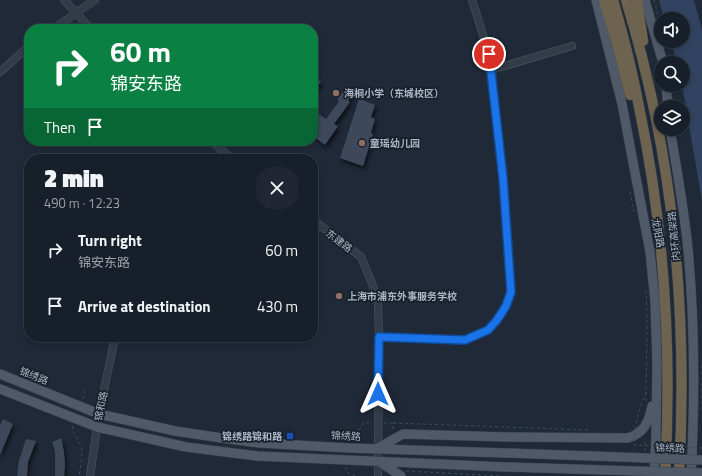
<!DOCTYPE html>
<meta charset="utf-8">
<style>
:root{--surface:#171f2a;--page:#202732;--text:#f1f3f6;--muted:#9ea2a8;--line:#363d47}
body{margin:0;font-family:"Titillium Web","Noto Sans SC",sans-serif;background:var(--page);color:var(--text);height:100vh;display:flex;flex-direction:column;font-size:15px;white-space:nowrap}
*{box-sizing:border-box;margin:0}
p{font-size:13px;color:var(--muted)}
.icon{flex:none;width:22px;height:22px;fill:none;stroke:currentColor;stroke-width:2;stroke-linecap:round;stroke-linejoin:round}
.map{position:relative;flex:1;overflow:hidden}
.panel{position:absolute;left:24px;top:154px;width:294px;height:188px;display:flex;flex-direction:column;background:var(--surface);border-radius:16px;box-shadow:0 2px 6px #0003,0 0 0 1px var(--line)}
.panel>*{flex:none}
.banner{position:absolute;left:24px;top:24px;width:294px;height:122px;border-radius:16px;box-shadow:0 2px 6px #0003,0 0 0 1px var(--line);background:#0b8043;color:#fff;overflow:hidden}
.buttons{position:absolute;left:654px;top:12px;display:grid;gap:8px}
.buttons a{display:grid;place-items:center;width:36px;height:36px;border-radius:50%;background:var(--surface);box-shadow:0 2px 6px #0003,0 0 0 1px var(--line);font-size:20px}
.pin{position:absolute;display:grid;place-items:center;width:34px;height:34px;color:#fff;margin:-17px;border:2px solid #fff;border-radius:50%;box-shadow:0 1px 4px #0007}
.me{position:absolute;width:44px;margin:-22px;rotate:0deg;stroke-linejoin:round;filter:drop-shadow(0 0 3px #0008)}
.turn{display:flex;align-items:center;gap:14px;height:84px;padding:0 20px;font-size:18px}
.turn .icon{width:52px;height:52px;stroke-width:2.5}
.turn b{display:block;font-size:28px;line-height:34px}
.then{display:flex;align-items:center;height:38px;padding:0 20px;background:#0003;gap:8px;font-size:15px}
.round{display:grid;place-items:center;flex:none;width:42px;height:42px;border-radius:16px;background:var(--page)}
.head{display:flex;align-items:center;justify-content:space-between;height:68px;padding:0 20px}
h1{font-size:24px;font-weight:800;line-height:30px}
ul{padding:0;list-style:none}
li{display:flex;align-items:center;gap:12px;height:56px;padding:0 20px}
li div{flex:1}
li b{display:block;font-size:15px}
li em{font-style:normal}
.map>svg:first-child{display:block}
.water{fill:#314360}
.building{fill:#3d485a;filter:url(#shadow)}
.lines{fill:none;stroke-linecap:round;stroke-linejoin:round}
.minor-casing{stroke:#505866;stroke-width:8}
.major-casing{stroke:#3c4451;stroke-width:10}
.highway-casing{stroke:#3d4552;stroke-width:11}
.path{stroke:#3b5153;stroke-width:1;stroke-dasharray:3 3;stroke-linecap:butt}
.minor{stroke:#323b48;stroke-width:7}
.major{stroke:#505968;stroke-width:9}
.highway{stroke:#6e634f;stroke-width:10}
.major-bridge-casing{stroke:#3c4451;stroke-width:10;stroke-linecap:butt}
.path-bridge{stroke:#3b5153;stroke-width:1;stroke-dasharray:3 3;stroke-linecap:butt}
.major-bridge{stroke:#505968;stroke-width:9}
.route-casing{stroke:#114b97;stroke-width:10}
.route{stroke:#1a73e8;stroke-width:7}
.education-dot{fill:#8d6e63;stroke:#18202c;stroke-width:1.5}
.transit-dot{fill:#1a4fb4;stroke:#18202c;stroke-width:1.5}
.labels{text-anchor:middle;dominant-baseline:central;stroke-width:3.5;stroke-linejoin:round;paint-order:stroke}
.poi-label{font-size:10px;font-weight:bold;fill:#acb5c5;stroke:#18202c;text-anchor:start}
.street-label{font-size:10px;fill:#acb5c5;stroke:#18202c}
</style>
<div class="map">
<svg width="702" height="476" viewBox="0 0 702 476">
<defs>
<filter id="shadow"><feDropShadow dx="2" dy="3.5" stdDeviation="2" flood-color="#0009"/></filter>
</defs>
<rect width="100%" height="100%" fill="#1f2938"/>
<path class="water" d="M659 0H694L702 30V201L682 85H683V63H677L671 41H683V19H664Z"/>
<path class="building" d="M313 76 321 82 313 92Z
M346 87 354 92 348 101 350 102 334 124 338 126 325 145 313 136V110L326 119 339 101 337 100Z
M359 99 375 105 371 117 375 119 371 133 373 134 363 166 340 158Z
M3 419 13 424 0 455V425Z
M61 438 64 452 65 466 64 476H55V452L52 442Z
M26 439 36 441 28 462 27 476H17L19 460Z"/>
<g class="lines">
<defs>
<path id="minor" d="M64 0 91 29
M53 29 95 0
M491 70 572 46
M0 72 29 46
M211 141 232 159
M313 220 361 257 372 283 378 304 379 337 378 476
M379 337 465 340 488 330 497 320 506 306 511 292 503 178 489 54 472 0
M90 476 99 414 115 337"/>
<path id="major" d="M596 0 622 104 650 252 655 301 657 364 656 435 654 476
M645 0 663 63
M666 85 668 107
M670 129C677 169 684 209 688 249 695 325 695 400 691 476
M0 374 99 414 175 431 215 437 259 443 349 448 505 453
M0 389 97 427 186 447 257 456 505 467
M378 448 403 434 507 437 628 438C644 433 649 422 652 406
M380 462 401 476"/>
<path id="highway" d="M604 0 616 40 630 95
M613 0C624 37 633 74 640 112 665 232 672 353 665 476
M626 0C674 157 688 312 679 476
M637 0 643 41"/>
</defs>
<use href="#minor" class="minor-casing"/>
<use href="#major" class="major-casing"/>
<use href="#highway" class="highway-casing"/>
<path class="path" d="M654 0 661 26
M630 192 634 212
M646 290C648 327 646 364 646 401
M702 365V410
M83 399 85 390
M384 423H393V431
M393 423 588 430
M73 426 72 431C86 449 82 455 79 476
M347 440 348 433 360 429 364 422 371 423
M645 451V438
M346 467V472L356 476
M406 471 502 476"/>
<use href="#minor" class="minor"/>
<use href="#major" class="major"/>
<use href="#highway" class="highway"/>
<defs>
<path id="major-bridge" d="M505 453 702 460
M505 467 702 473"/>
</defs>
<use href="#major-bridge" class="major-bridge-casing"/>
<path class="path-bridge" d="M646 392C639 409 634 427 634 445L702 448"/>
<use href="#major-bridge" class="major-bridge"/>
</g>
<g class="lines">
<defs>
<path id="route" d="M378 394 379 337 465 340 488 330 497 320 506 306 511 292 503 178 489 54"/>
</defs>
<use href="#route" class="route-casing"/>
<use href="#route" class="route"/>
</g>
<g class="education-dot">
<circle cx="336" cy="93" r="4"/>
<circle cx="362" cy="143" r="4"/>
<circle cx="339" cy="296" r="4"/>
</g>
<rect class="transit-dot" x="286" y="432" width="8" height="8" rx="2"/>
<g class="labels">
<g class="poi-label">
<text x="344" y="93">海桐小学（东城校区）</text>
<text x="370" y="143">童瑶幼儿园</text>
<text x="347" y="296">上海市浦东外事服务学校</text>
<text x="282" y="436" text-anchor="end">锦绣路锦和路</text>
</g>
<g class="street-label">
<text transform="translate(658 233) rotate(79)">龙阳路</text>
<text transform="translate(674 236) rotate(-96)">内环高架路</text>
<text transform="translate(339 241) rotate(37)">东建路</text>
<text transform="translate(34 376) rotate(22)">锦绣路</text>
<text transform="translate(101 406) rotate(-79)">锦和路</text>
<text transform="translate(346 436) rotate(3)">锦绣路</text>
<text transform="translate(670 448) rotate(2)">锦绣路</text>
</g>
</g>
</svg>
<div class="buttons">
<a><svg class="icon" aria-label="sound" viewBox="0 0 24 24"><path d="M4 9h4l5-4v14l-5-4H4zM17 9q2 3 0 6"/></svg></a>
<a><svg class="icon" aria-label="search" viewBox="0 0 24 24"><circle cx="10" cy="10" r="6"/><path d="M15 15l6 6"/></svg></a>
<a><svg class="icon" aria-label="layers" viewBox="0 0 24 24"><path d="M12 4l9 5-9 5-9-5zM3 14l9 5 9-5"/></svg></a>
</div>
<div class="pin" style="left:489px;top:54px;background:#d93025"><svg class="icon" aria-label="arrive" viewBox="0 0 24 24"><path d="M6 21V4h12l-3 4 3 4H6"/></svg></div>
<svg class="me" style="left:378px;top:394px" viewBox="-20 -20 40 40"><path d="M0-17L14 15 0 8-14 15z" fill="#1a73e8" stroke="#fff" stroke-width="4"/></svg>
<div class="banner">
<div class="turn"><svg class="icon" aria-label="right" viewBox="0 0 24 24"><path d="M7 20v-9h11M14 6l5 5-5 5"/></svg><div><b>60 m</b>锦安东路</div></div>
<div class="then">Then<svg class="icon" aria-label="arrive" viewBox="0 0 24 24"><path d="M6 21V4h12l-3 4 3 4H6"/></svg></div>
</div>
<section class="panel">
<div class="head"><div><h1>2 min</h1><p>490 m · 12:23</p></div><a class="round"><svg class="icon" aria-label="close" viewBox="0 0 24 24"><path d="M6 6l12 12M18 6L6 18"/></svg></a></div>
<ul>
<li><svg class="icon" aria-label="right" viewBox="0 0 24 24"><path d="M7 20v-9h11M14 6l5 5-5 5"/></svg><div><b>Turn right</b><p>锦安东路</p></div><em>60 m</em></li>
<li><svg class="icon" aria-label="arrive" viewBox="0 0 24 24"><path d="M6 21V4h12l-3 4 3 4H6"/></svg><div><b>Arrive at destination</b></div><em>430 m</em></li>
</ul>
</section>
</div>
